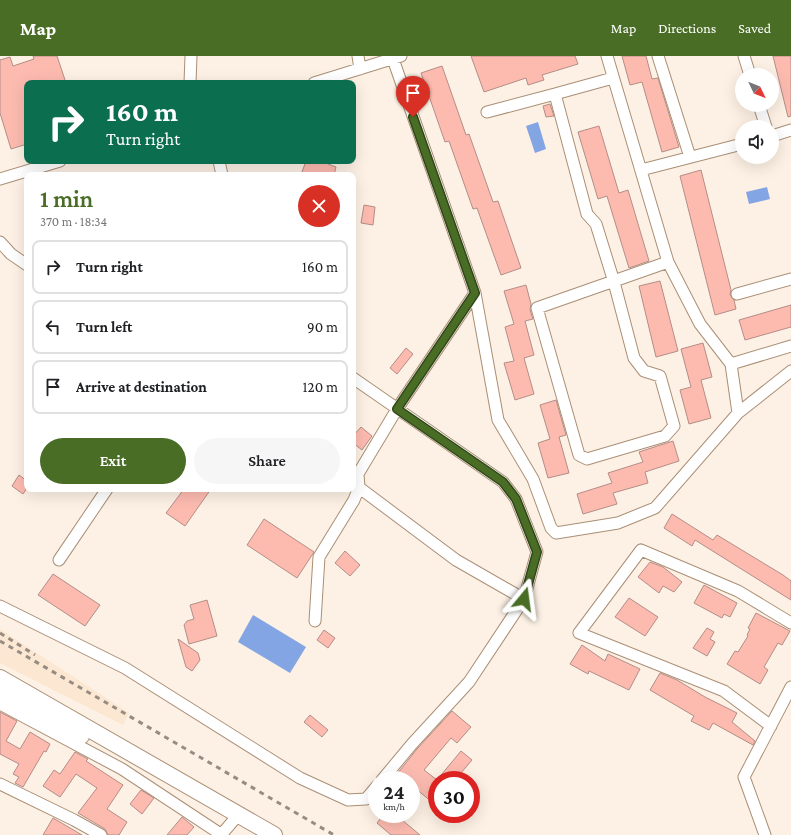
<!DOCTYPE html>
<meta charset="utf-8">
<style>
:root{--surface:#fff;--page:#f6f6f6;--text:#202124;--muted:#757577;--line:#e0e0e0;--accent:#4a6d26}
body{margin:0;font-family:"Crimson Pro",serif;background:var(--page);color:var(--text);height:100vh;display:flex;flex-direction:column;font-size:15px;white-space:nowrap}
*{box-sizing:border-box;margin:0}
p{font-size:13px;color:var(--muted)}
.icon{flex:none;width:22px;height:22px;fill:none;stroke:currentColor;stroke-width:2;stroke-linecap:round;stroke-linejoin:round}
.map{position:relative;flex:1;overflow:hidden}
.panel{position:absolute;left:24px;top:116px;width:332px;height:320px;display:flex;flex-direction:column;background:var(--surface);border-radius:8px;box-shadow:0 4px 16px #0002}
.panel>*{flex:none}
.guide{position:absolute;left:24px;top:24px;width:332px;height:84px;border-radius:8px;box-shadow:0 4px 16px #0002;background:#0b6e4f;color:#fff;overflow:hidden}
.needle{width:26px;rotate:133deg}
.fabs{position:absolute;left:735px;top:12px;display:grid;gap:8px}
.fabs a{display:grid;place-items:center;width:44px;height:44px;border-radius:50%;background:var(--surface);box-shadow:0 4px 16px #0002;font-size:20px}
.speed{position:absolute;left:368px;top:715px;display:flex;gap:8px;font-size:20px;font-weight:700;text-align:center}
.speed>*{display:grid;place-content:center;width:52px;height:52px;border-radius:50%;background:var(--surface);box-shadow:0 4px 16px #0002;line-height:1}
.speed small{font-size:10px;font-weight:400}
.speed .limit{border:6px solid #d22;background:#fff;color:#111}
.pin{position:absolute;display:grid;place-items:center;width:34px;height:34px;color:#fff;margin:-41px -17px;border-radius:50% 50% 50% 0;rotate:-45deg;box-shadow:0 0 4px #0007}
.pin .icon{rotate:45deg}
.me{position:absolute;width:44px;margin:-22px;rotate:16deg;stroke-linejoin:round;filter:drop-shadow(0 0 3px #0008)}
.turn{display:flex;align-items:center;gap:14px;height:84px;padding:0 16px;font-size:18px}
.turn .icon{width:52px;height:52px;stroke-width:2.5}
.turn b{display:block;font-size:28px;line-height:34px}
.round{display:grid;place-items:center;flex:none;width:42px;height:42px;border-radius:21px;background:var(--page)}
.overview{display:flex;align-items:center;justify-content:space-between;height:68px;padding:0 16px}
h1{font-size:24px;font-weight:600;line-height:30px;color:var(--accent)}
.button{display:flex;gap:8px;margin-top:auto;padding:8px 16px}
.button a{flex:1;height:46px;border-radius:24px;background:var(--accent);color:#fff;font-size:16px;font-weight:600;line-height:46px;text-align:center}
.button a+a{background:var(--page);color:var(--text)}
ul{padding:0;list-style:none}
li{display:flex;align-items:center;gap:12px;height:54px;margin:0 8px 6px;padding:0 8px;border:2px solid var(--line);border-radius:8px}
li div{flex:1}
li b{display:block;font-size:15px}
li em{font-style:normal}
header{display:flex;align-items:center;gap:24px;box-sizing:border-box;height:56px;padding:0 20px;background:var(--accent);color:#fff}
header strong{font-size:19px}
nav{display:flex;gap:22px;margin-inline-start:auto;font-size:14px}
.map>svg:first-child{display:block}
.built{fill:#fbe7d2}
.water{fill:#84a5e3}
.building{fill:#fdbbb0;stroke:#b48d86}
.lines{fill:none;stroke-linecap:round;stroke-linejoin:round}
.minor-casing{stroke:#aa8f75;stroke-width:13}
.secondary-casing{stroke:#aa8f75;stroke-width:18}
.minor{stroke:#fff;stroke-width:11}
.secondary{stroke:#fff;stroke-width:16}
.rail{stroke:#978c81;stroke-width:3;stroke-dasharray:5 5;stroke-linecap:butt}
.route-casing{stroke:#304719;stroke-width:10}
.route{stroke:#4a6d26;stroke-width:7}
</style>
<header>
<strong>Map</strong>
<nav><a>Map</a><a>Directions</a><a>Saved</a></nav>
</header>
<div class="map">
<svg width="791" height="779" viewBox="0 0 791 779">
<rect width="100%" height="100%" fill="#fdf1e5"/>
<path class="built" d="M0 573 129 657 123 669 0 607Z"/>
<path class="water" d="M538 66 546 93 535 97 526 70Z
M767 131 770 143 749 148 746 136Z
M253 559 306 591 290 617 238 586Z"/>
<path class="building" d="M33 0H57L66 27H27V88L11 93 0 57V4L10 1 13 10 34 3Z
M471 0H575L578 8 542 19 544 24 528 29 526 22 484 36Z
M622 0H646L652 23 658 22 679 91 662 96 642 26 630 29Z
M773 0H791V60L788 61Z
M442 10 466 79 469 78 493 146 498 145 521 212 501 219 477 152 473 153 449 85 445 86 421 17Z
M550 48 554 60 546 61 543 50Z
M599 70 619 137 628 134 649 205 629 212 607 140 598 143 578 76Z
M306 105H329L328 108 336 111 334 119H312L302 116Z
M701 114 731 234 730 239 734 244 736 253 715 259 680 120Z
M364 149 375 151 373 169 361 167Z
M660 225 678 295 656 301 639 230Z
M526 229 531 248 530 254 533 263 525 265 534 299 524 302 534 338 515 344 504 307 514 305 505 271 514 268 504 235Z
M791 249V271L745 284 739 264Z
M703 287 712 321 701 324 711 362 689 368 680 334 691 331 681 293Z
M406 292 413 298 397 318 390 312Z
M556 344 566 379 559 381 569 417 548 422 538 387 550 383 540 349Z
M361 371 372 380 362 394 353 387V380Z
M673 385 679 405 645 416 648 427 613 437 617 448 583 458 577 438 612 427 608 417 643 406 639 396Z
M19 419 27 425V432L23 438 12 430Z
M184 433H211L185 470 166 457Z
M672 458 713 484 717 479 783 519 791 525V544L695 484 692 490 664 472Z
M264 463 314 496 297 522 247 489Z
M345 495 360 509 350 520 335 507Z
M650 506 663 511 682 526 674 536 663 530 659 537 638 521Z
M53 518 100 549 85 570 38 539Z
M704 529 737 547 730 561 724 558 722 562 694 547Z
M629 542 658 561 645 580 615 561Z
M207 544 217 580 189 588 184 569 187 565 194 563 190 549Z
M756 557 790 575 782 589 778 587 764 611 768 614 760 628 727 608 735 595 738 596 748 580 747 579 750 573 748 572Z
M707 572 714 576 710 583 715 586 707 600 693 592Z
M324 574 335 582 328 592 317 584Z
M178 583 198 597 200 604 192 615 186 611Z
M582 589 605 605 608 598 640 613 629 634 589 615 588 618 570 608Z
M660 617 677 624 705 641 737 657 732 666 755 685 753 689 713 667 709 674 691 665 694 660 650 634Z
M452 655 471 671 457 687 451 682 424 714 437 724V750L411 729V724H405L397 718 417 693Z
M0 656 17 665 6 685 20 693 30 676 50 688 46 696 44 695 23 731 15 727 19 721 13 718 19 708 0 698Z
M310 659 328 674 322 681 304 666Z
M461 695 472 704 455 724H437Z
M75 696 88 703 86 705 123 729 107 753 127 766 119 779H108L105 773 78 757 97 732 76 718 60 741 43 730 54 714 60 718Z
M141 734 154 742 142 758 130 748Z
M384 758H395L420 779H391L377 767Z
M182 761 194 771 187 779H167Z
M53 762 82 779H43Z"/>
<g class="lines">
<defs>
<path id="minor" d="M358 0 360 13
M658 0 690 101
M744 0 750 19
M393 3 475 237 498 364 533 423 551 472 556 477 618 467 655 452 738 357 731 308 700 268 668 206 607 0
M613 22 555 38 587 158 596 168 614 226 634 302 644 315 660 320 674 370 665 380 587 403 579 399 537 252 668 206
M190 27 191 0
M314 27 401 0
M759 49 766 71
M487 56 555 38
M772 80 791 74
M219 105 222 119
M641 114 742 88
M0 123 60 105
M0 186 11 198 27 209
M737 238 791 223
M731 308 791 290
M353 322 503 426 516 443 537 496 524 543
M738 357 791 315
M353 427 456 504 524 543 469 626 412 688 382 724
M59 504 107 433
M0 550 125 612 300 722 348 744 366 743 377 730
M315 565 319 501 354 444 359 431 358 418 397 353 475 237
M0 648 122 713 222 779
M771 670 724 635 579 577 641 494 738 535 791 567
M0 728 74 764 101 779
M221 779 239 758
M765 779 744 721 791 631"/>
<path id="secondary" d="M0 622 274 779
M0 635 81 680"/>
</defs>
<use href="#minor" class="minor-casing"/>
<use href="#secondary" class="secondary-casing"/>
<use href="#minor" class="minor"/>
<use href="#secondary" class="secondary"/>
<path class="rail" d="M0 577 35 599
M0 585 334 779"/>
</g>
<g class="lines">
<defs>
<path id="route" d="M413 61 475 237 397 353 503 426 516 443 537 496 524 543"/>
</defs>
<use href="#route" class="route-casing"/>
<use href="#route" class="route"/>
</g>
</svg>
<div class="fabs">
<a><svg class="needle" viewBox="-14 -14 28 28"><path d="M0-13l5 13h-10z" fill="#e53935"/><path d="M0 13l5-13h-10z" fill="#757577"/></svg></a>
<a><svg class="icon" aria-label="sound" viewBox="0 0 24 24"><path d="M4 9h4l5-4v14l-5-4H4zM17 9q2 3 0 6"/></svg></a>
</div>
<div class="speed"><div>24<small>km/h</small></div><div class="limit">30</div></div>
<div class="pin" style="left:413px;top:61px;background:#d93025"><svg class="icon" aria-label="arrive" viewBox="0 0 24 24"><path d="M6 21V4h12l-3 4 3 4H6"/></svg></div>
<svg class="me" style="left:524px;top:543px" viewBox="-20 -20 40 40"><path d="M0-17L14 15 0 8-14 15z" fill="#4a6d26" stroke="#fff" stroke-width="4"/></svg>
<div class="guide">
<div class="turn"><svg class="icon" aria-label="right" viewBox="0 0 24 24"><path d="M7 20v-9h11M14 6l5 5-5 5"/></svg><div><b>160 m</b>Turn right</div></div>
</div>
<section class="panel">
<div class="overview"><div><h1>1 min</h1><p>370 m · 18:34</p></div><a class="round" style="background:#d93025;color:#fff"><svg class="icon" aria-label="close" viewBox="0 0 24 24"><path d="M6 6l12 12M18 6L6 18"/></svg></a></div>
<ul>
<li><svg class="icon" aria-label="right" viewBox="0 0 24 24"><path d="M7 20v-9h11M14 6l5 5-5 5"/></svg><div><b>Turn right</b></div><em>160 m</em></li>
<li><svg class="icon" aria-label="left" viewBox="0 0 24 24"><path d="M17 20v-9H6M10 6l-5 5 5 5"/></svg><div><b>Turn left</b></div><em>90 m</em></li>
<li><svg class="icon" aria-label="arrive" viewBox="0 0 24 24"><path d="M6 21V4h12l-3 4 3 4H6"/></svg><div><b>Arrive at destination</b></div><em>120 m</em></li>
</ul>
<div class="button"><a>Exit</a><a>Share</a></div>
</section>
</div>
